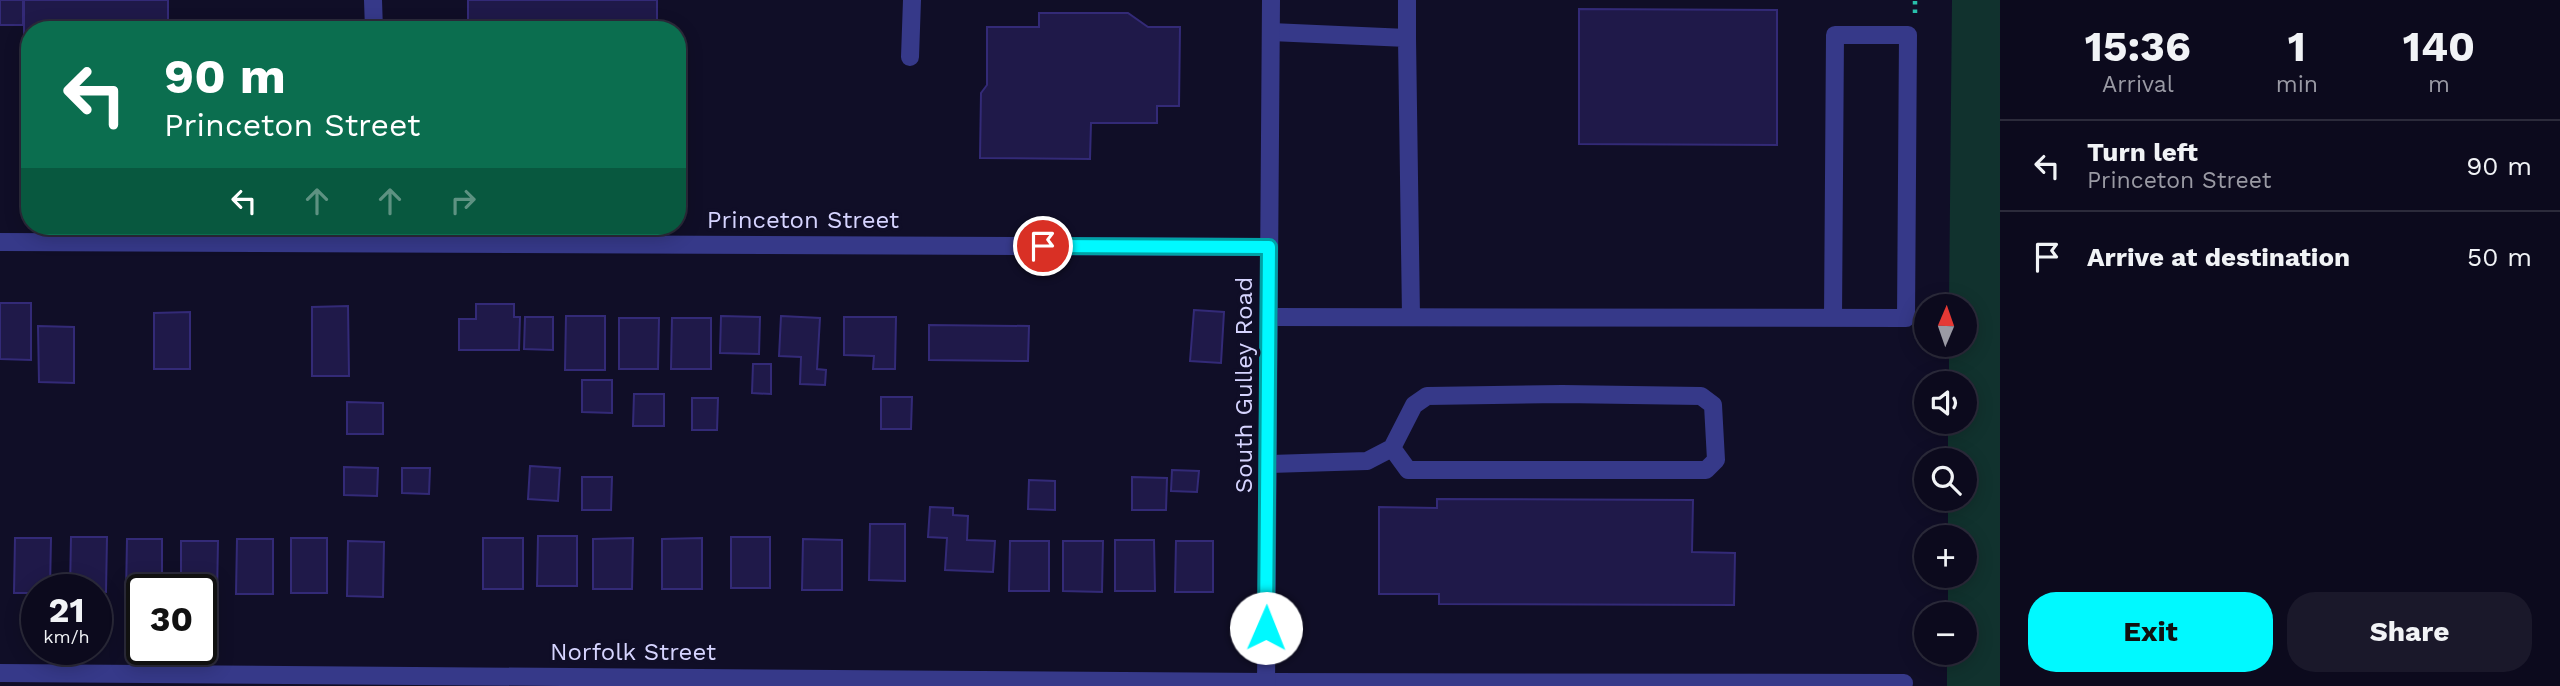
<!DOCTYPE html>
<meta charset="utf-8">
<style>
:root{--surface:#0c0a1d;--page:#1a182a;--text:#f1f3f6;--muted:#9a9aa4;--line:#2c2b3b;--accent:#00f9ff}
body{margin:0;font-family:"Work Sans",sans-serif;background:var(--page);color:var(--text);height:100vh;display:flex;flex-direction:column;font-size:26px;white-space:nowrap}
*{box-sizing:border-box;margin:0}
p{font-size:23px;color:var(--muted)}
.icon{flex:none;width:38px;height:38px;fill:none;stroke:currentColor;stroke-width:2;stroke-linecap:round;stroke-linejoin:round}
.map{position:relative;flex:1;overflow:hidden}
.drawer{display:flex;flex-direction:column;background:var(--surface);width:560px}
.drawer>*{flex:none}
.guide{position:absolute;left:21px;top:21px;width:665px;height:214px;border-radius:28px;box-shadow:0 4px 18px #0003,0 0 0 2px var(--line);background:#0b6e4f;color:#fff;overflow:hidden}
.needle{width:46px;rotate:2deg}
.buttons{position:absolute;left:1914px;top:294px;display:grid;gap:14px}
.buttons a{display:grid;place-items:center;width:63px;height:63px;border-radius:50%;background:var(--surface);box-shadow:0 4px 18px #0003,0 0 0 2px var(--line);font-size:35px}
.speed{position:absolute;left:21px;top:574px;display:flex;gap:14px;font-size:35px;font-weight:700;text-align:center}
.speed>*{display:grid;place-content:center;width:91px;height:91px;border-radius:50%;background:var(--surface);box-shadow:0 4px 18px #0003,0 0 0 2px var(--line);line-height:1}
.speed small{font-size:18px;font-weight:400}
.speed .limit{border:4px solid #111;border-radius:10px;background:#fff;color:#111}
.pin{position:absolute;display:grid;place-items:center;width:60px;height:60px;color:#fff;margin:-30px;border:4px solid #fff;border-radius:50%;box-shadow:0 2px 7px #0007}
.me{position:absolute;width:77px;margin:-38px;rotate:1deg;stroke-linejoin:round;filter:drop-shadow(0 0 5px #0008)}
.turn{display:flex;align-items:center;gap:24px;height:147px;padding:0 28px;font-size:32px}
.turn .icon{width:91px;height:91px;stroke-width:2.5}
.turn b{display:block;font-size:49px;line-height:60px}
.lanes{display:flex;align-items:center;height:66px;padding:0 28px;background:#0003;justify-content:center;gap:35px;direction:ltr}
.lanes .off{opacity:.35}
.eta{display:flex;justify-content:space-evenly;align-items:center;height:119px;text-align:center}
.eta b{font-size:42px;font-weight:700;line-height:49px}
.cta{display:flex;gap:14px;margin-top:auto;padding:14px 28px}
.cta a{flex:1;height:80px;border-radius:28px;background:var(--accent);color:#111;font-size:28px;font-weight:700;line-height:80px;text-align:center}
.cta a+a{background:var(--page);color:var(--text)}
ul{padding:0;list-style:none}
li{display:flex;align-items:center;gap:21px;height:91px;padding:0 28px;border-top:2px solid var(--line)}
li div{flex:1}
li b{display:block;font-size:26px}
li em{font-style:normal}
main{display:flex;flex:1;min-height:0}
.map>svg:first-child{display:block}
.green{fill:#11322e}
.building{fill:#1f1949;stroke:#332a77;stroke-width:2}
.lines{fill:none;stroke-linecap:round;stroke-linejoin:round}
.path{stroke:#28bfab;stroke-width:4.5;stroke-dasharray:3.5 5;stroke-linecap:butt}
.service{stroke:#363989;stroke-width:18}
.minor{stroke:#363989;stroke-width:18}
.route-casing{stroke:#00a2a6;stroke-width:18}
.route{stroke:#00f9ff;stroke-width:12}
.labels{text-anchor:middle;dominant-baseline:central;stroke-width:7;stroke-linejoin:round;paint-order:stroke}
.street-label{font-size:24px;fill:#d6d4ff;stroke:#100e27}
</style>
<main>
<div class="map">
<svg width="2000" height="686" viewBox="0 0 2000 686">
<rect width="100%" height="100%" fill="#100e27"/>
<path class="green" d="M1952 0H2000V686H1947V653H1965V614H1948V576H1965V537H1948V499H1965V460H1948V422H1965V383H1949V345H1965V306H1949Z"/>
<path class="building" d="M0 0H23V25H0Z
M24 0H168V30H30V166H24Z
M468 0H657V30H468Z
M1579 9 1777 10V145L1579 144Z
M1039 13H1128L1148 27H1180L1179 106H1157V123H1091L1090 159 980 158 981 93 987 85V27H1039Z
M0 303H31V360L0 359Z
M476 304H514V317H520L519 350H459V319H476Z
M348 306 349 376H312V307Z
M1194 310 1224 312 1221 363 1190 361Z
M190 312V369H154V313Z
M566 316H605V370H565Z
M721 316 760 317 759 354 720 353Z
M781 316 820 318 817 369 826 370 825 385 800 384 801 357 779 356Z
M525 317H553V350L524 349Z
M844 317H896L895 369H873L874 356 844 355Z
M619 318H659L658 369H619Z
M672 318H711V369H671Z
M929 325 1029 326 1028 361 929 360Z
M38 326 74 327V383L39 382Z
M753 364H771V394L752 393Z
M582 380H612V413L582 412Z
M634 394H664V426H633Z
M881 397H912L911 429H881Z
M692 398H718L717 430H692Z
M347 402 383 403V434H347Z
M530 466 560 468 558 501 528 499Z
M344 467 378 468 377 496 344 495Z
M402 468H430L429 494 402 493Z
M1172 470 1199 471 1197 492 1171 491Z
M582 477H612L611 510H582Z
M1132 477 1167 478 1166 510H1132Z
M1029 480 1055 481V510L1028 509Z
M1437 499 1693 500 1692 552 1735 553 1734 605 1439 604V594H1379V507L1437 508Z
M930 507 953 508V515L968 516 967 540 995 541 993 572 945 570 947 538 928 537Z
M870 524H905V581L869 580Z
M538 536H577V586H537Z
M71 537H107L106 592 70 590Z
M731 537H770V588H731Z
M15 538H51L50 590H37V593H14Z
M291 538H327V593H291Z
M483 538H523V589H483Z
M633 538 632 589H593V539Z
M702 538V589H662V539Z
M127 539H162V590H142V594H126Z
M237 539H273V594H236Z
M803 539 842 540V590H802Z
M1115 540H1154L1155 591H1115Z
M181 541H218L217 596H201V590H181Z
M348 541 384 542 383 597 347 596Z
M1010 541H1049V591H1009Z
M1063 541H1103L1102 592 1063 591Z
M1176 541H1213V592H1175Z"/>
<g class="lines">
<path class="path" d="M1915 13V0"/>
<path class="service" d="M373 0 374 30
M1271 32 1407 38V0
M1407 38 1411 317
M910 57 912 0
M370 242V226
M1269 317 1906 318 1908 35H1835L1833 318
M1562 394 1701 396 1713 405 1716 460 1706 470H1408L1392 448 1414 405 1427 396Z
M1268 464 1367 461 1392 448
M1266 682 1904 683"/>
<path class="minor" d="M0 242 1269 247
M0 673 1266 682
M1266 686 1271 0"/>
</g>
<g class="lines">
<defs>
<path id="route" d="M1043 246 1269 247 1266 628"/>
</defs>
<use href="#route" class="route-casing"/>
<use href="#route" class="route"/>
</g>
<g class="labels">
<g class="street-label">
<text x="803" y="220">Princeton Street</text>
<text transform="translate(1244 385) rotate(-90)">South Gulley Road</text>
<text x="633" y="652">Norfolk Street</text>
</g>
</g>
</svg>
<div class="buttons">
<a><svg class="needle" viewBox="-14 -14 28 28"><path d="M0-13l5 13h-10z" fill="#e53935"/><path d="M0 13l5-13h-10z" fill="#9a9aa4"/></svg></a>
<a><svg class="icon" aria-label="sound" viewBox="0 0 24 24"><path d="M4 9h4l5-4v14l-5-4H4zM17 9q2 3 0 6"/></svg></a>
<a><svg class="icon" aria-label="search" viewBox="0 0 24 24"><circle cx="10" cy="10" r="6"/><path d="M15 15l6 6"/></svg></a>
<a>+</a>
<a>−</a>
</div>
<div class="speed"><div>21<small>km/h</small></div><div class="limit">30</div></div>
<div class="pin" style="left:1043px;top:246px;background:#d93025"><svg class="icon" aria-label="arrive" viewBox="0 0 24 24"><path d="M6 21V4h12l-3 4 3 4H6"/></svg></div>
<svg class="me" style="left:1266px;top:628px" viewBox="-20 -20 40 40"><circle r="19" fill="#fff"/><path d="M0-13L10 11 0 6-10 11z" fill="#00f9ff"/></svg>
<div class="guide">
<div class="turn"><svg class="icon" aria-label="left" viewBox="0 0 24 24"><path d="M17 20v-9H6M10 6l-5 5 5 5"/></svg><div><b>90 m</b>Princeton Street</div></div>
<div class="lanes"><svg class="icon" aria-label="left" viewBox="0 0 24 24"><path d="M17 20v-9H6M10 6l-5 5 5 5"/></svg><svg class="icon off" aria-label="ahead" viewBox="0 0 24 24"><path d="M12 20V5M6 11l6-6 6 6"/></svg><svg class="icon off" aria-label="ahead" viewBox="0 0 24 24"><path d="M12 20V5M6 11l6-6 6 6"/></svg><svg class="icon off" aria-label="right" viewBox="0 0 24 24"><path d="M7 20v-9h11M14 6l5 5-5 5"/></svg></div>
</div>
</div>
<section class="drawer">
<div class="eta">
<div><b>15:36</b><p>Arrival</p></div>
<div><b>1</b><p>min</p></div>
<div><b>140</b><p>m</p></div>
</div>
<ul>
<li><svg class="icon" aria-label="left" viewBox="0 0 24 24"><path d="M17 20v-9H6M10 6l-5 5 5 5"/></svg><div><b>Turn left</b><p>Princeton Street</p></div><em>90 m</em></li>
<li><svg class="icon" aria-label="arrive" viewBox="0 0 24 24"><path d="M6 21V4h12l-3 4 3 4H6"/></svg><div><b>Arrive at destination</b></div><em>50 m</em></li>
</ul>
<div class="cta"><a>Exit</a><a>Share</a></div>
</section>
</main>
